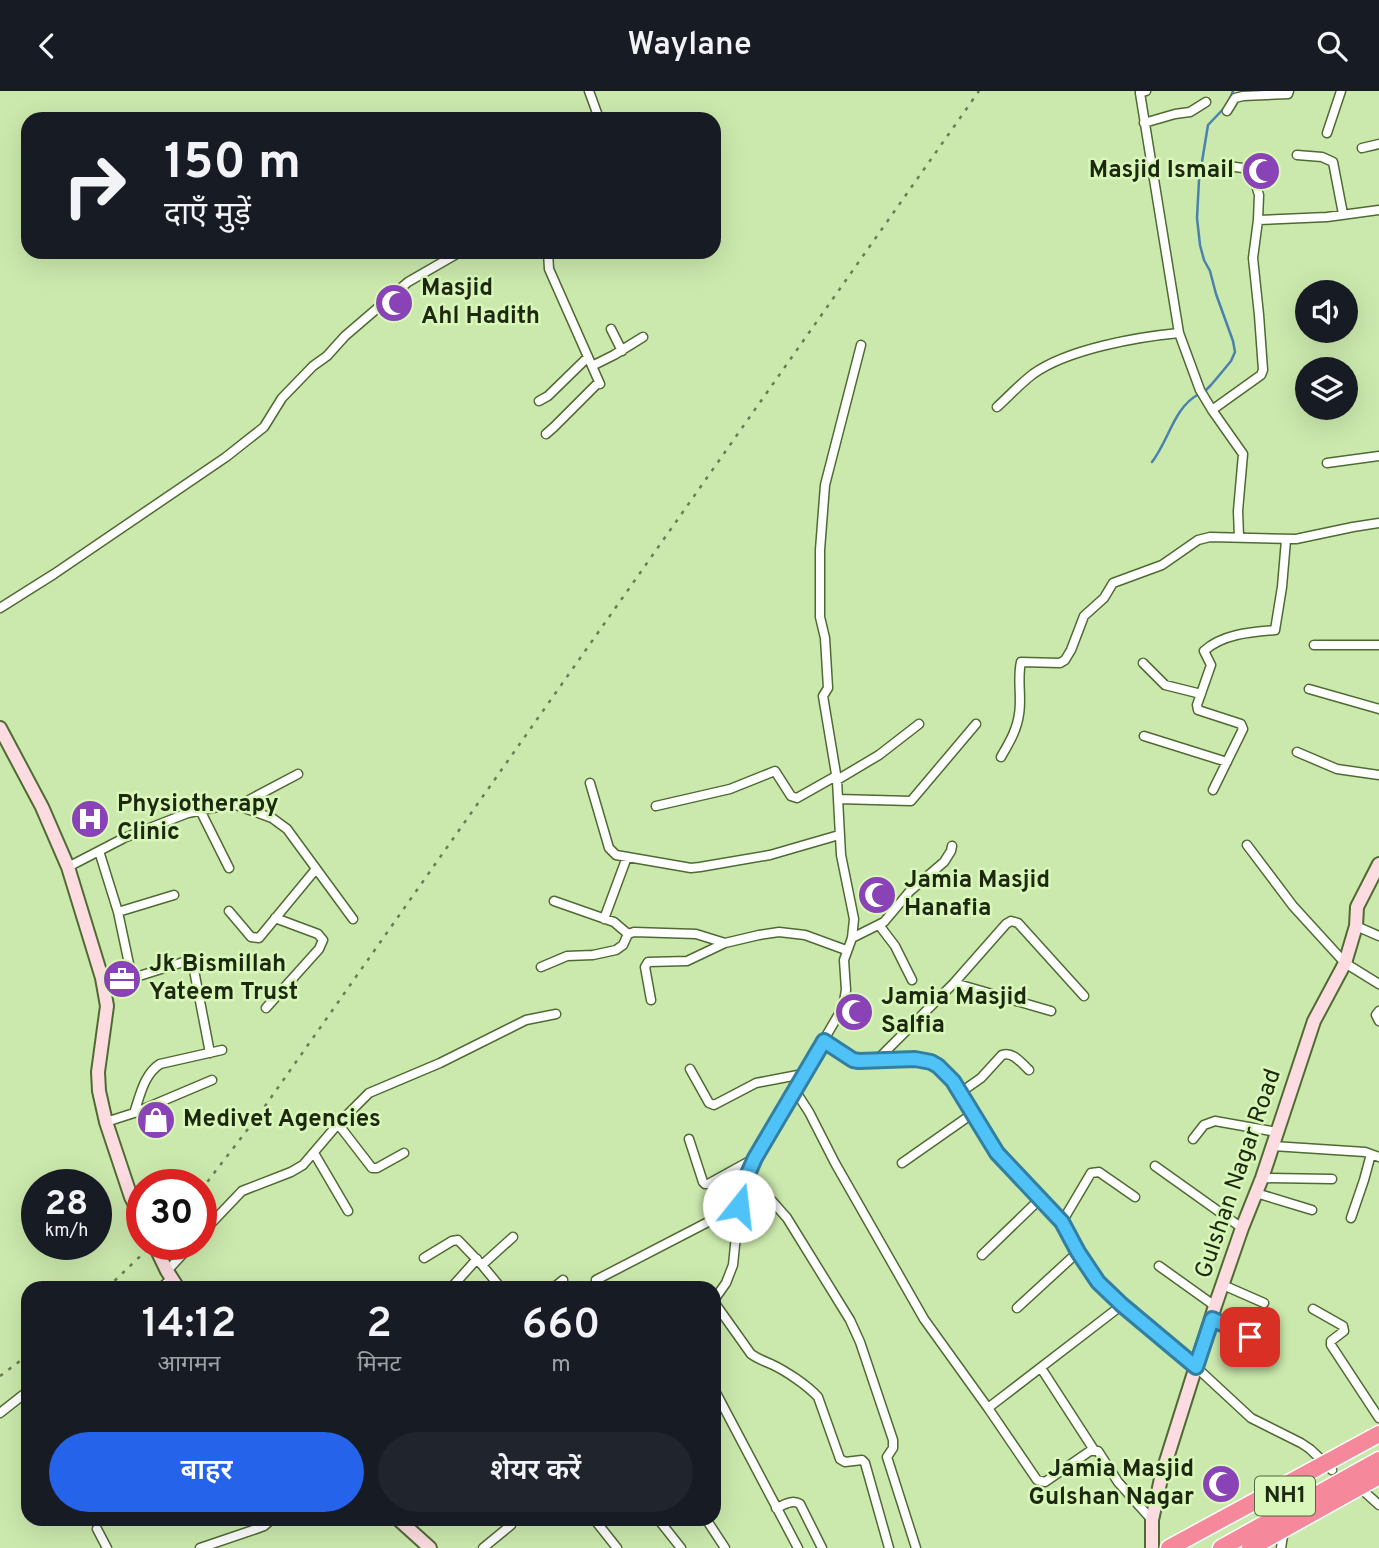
<!DOCTYPE html>
<html lang="hi">
<meta charset="utf-8">
<style>
:root{--surface:#171b24;--page:#20242c;--text:#f1f3f6;--muted:#9ea1a6;--accent:#2563eb}
body{margin:0;font-family:Overpass,"Noto Sans Devanagari",sans-serif;background:var(--page);color:var(--text);height:100vh;display:flex;flex-direction:column;font-size:26px;white-space:nowrap}
*{box-sizing:border-box;margin:0}
p{font-size:23px;color:var(--muted)}
.icon{flex:none;width:38px;height:38px;fill:none;stroke:currentColor;stroke-width:2;stroke-linecap:round;stroke-linejoin:round}
.map{position:relative;flex:1;overflow:hidden}
.side{position:absolute;left:21px;top:1190px;width:700px;height:245px;display:flex;flex-direction:column;background:var(--surface);border-radius:21px;box-shadow:0 7px 28px #0002}
.side>*{flex:none}
.guide{position:absolute;left:21px;top:21px;width:700px;height:147px;border-radius:21px;box-shadow:0 7px 28px #0002;background:#171b24;color:var(--text);overflow:hidden}
.buttons{position:absolute;left:1295px;top:189px;display:grid;gap:14px}
.buttons a{display:grid;place-items:center;width:63px;height:63px;border-radius:50%;background:var(--surface);box-shadow:0 7px 28px #0002;font-size:35px}
.speed{position:absolute;left:21px;top:1078px;display:flex;gap:14px;font-size:35px;font-weight:700;text-align:center}
.speed>*{display:grid;place-content:center;width:91px;height:91px;border-radius:50%;background:var(--surface);box-shadow:0 7px 28px #0002;line-height:1}
.speed small{font-size:18px;font-weight:400}
.speed .limit{border:10px solid #d22;background:#fff;color:#111}
.pin{position:absolute;display:grid;place-items:center;width:60px;height:60px;color:#fff;margin:-30px;border-radius:14px;box-shadow:0 4px 10px #0006}
.me{position:absolute;width:77px;margin:-38px;rotate:16deg;stroke-linejoin:round;filter:drop-shadow(0 0 5px #0008)}
.turn{display:flex;align-items:center;gap:24px;height:147px;padding:0 28px;font-size:32px}
.turn .icon{width:91px;height:91px;stroke-width:2.5}
.turn b{display:block;font-size:49px;line-height:60px}
.eta{display:flex;justify-content:space-evenly;align-items:center;height:119px;text-align:center}
.eta b{font-size:42px;font-weight:600;line-height:49px}
.cta{display:flex;gap:14px;margin-top:auto;padding:14px 28px}
.cta a{flex:1;height:80px;border-radius:42px;background:var(--accent);color:#fff;font-size:28px;font-weight:600;line-height:80px;text-align:center}
.cta a+a{background:var(--page);color:var(--text)}
header{display:flex;justify-content:space-between;align-items:center;height:91px;padding:0 28px;background:var(--surface);font-size:32px;font-weight:600}
.map>svg:first-child{display:block}
.lines{fill:none;stroke-linecap:round;stroke-linejoin:round}
.stream{stroke:#4a82ad;stroke-width:2.5}
.street-casing{stroke:#506a33;stroke-width:11}
.secondary-casing{stroke:#506a33;stroke-width:16}
.highway-casing{stroke:#fff;stroke-width:19}
.street{stroke:#fff;stroke-width:8}
.secondary{stroke:#fcdce1;stroke-width:12}
.highway{stroke:#f5899b;stroke-width:16}
.rail{stroke:#697d55;stroke-width:2.5;stroke-dasharray:3.5 7;stroke-linecap:butt}
.route-casing{stroke:#337fa1;stroke-width:18}
.route{stroke:#4fc3f7;stroke-width:12}
.labels{text-anchor:middle;dominant-baseline:central;stroke-width:5;stroke-linejoin:round;paint-order:stroke}
.shield{fill:#d8f7b9;stroke:#556643;stroke-width:2}
.shield-label{font-size:23px;font-weight:bold;fill:#1d2811}
.poi-label{font-size:24px;font-weight:bold;fill:#1d2811;stroke:#d8f7b9;text-anchor:start}
.street-label{font-size:24px;fill:#1d2811;stroke:#d8f7b9}
</style>
<header><svg class="icon" aria-label="back" viewBox="0 0 24 24"><path d="M15 5l-7 7 7 7"/></svg>Waylane<svg class="icon" aria-label="search" viewBox="0 0 24 24"><circle cx="10" cy="10" r="6"/><path d="M15 15l6 6"/></svg></header>
<div class="map">
<svg width="1379" height="1457" viewBox="0 0 1379 1457">
<rect width="100%" height="100%" fill="#cbe9ad"/>
<g class="lines">
<path class="stream" d="M1205 300 1211 294 1222 281 1231 270 1235 261 1233 250 1216 203 1210 180 1204 169 1200 154 1197 127 1199 89 1208 34 1228 13 1233 0
M1152 371C1169 349 1174 316 1199 303"/>
<defs>
<path id="street" d="M589 0 597 22 598 28
M1146 0 1140 2 1179 242 1200 299 1212 319 1243 363 1238 420 1239 446
M1227 20 1235 7 1243 5 1288 3 1289 0
M1144 32 1175 23 1190 21 1206 11
M1327 42 1341 0
M1362 57 1379 53
M1297 64 1322 66 1333 71 1343 123
M1227 75 1251 78 1259 104 1258 129
M548 161 549 178 600 293
M611 238 622 260
M592 275 614 264 643 246
M539 310 548 305 588 266
M997 316C1009 305 1020 293 1033 283 1068 258 1137 246 1179 242
M1212 319 1261 284 1263 279 1259 224 1253 167 1258 129 1327 126 1379 119
M546 343 554 336 599 291
M1327 372 1379 365
M0 517 54 483 226 366 264 336 282 307 313 275 327 265 345 245 408 191 460 161
M1314 554H1379
M1143 572 1165 594 1201 603
M1309 598 1379 618
M1144 645 1227 671
M1297 661 1337 678 1379 684
M1001 666C1009 652 1017 639 1019 623 1022 606 1017 588 1021 571L1060 572 1065 569 1071 559 1084 525 1104 507 1113 492 1162 474 1198 449 1210 446 1296 448 1353 436 1379 432
M837 689 879 664 919 633
M590 692 609 757 616 764 691 777 700 776 770 764 839 744
M1213 699 1243 638 1241 633 1198 619 1197 614 1211 574 1204 560C1222 543 1251 541 1275 539L1282 496 1286 449
M838 708 911 710 976 633
M236 714 272 727 287 738 353 828
M656 715 730 698 775 680 791 705 797 707 836 685
M200 719 229 777
M1247 754 1293 815 1345 872 1379 893
M99 760 118 821 132 887
M68 776 124 747 188 722 247 710 298 683
M554 810 614 831 628 843
M229 820 251 846 259 847 316 778
M118 821 174 804
M604 828 627 766
M879 834 895 855 912 889
M1356 835 1379 845
M852 847 884 831 910 800 944 771 951 760 952 755
M541 876 567 865 593 864 616 859 623 854 628 843 634 841 696 843 725 852
M954 892 1051 920
M104 896 190 869 193 874 210 962
M651 909 645 876 648 871 687 870 725 852 759 844 779 841 805 844 846 859
M266 917 319 858 323 849 318 843 275 827
M1379 920 1376 924 1379 930
M824 950 853 969 859 970 915 968 923 969 938 975 947 983 961 1001 972 1023 997 1062 1062 1131 1092 1184 1105 1198 1196 1276 1251 1327 1301 1352 1310 1358 1332 1379
M876 970 954 892 1006 833 1011 830 1018 832 1084 905
M690 978 709 1012 714 1014 756 992 803 983
M794 998 809 1021 835 1072 924 1228 988 1317 1037 1389 1045 1391 1090 1360H1098L1118 1391 1152 1429
M961 1001 981 987 1002 964C1013 960 1021 972 1029 979
M134 1022C140 1005 144 983 160 973L222 959
M106 1031 134 1022 212 989
M338 1033 372 1077H377L404 1062
M689 1048 703 1091 705 1093H708L755 1067
M1193 1048 1204 1034 1215 1030 1277 1041
M1273 1055 1365 1061 1379 1066
M314 1062 348 1120
M902 1072 972 1023
M1155 1075 1242 1137
M747 1085 772 1110 787 1127 850 1229 860 1251 893 1349V1357L887 1366 916 1457
M1262 1087 1332 1088
M1256 1102 1312 1119
M1351 1127 1364 1089 1371 1063
M1062 1131 1091 1082 1099 1081 1135 1106
M201 1143 242 1100 291 1081 303 1074 338 1033 369 1002 440 972 526 929 556 923
M982 1164 1040 1108
M424 1167 452 1150 458 1149 482 1174 501 1197
M482 1174 513 1146
M1159 1175 1215 1215
M167 1180 192 1153
M596 1189 739 1115
M1223 1194 1264 1212
M160 1197 172 1188
M451 1197 477 1168
M553 1197 563 1189
M714 1209 726 1192 733 1174 739 1115 747 1085 755 1067 843 916 846 899 844 869 852 847 854 828 841 764 837 689 823 605 828 597 825 547 820 526V459L825 394 861 254
M714 1211 751 1263C758 1268 764 1270 771 1273 786 1280 807 1294 818 1306L840 1368 845 1371 862 1369 865 1372 889 1457
M1017 1217 1078 1161
M1313 1218 1343 1235 1344 1240 1331 1250V1254L1379 1327
M1212 1228 1269 1254
M1041 1277 1094 1359
M714 1298 798 1457
M988 1317 1122 1214
M0 1322 28 1300
M1359 1396 1379 1414
M776 1417C784 1414 792 1408 800 1413L822 1457
M594 1428 617 1457
M658 1428 681 1457
M706 1428 725 1457
M97 1438 107 1457
M200 1457 256 1438 264 1435 272 1428
M483 1457 511 1434
M1281 1457 1284 1439"/>
<path id="secondary" d="M0 637 42 716 68 776 102 887 107 915 98 981 99 1000 106 1031 131 1106 142 1128
M154 1153 167 1180 178 1197
M398 1428 430 1457
M1152 1457V1429L1162 1383 1215 1215 1242 1137 1262 1087 1314 930 1345 872 1356 835 1357 816 1379 773"/>
<path id="highway" d="M1169 1457 1379 1343
M1221 1457 1379 1369
M1250 1457 1379 1385"/>
</defs>
<use href="#street" class="street-casing"/>
<use href="#secondary" class="secondary-casing"/>
<use href="#highway" class="highway-casing"/>
<use href="#street" class="street"/>
<use href="#secondary" class="secondary"/>
<use href="#highway" class="highway"/>
<path class="rail" d="M201 1099 258 1025 979 0
M107 1197 153 1153
M0 1285 28 1264"/>
</g>
<g class="lines">
<defs>
<path id="route" d="M739 1115 747 1085 755 1067 824 950 853 969 859 970 915 968 931 971 938 975 953 990 997 1062 1062 1131 1078 1161 1098 1191 1122 1214 1196 1276 1212 1228 1250 1246"/>
</defs>
<use href="#route" class="route-casing"/>
<use href="#route" class="route"/>
</g>
<defs>
<symbol id="mosque-disc" viewBox="-11 -11 22 22"><circle r="9.5" fill="#8a43b6" stroke="#d8f7b9"/><path d="M3.5-4.9A6 6 0 1 0 3.5 4.9A5 5 0 1 1 3.5-4.9Z" fill="#fff"/></symbol>
<symbol id="hospital-disc" viewBox="-11 -11 22 22"><circle r="9.5" fill="#8a43b6" stroke="#d8f7b9"/><path d="M-5-5h3v3.5h4V-5h3V5h-3V1.5h-4V5h-3Z" fill="#fff"/></symbol>
<symbol id="office-disc" viewBox="-11 -11 22 22"><circle r="9.5" fill="#8a43b6" stroke="#d8f7b9"/><path d="M-6-3h4V-5.5h4V-3h4V5H-6ZM-1-4.5V-3h2v-1.5ZM-6 0V1H6V0Z" fill="#fff"/></symbol>
<symbol id="shop-disc" viewBox="-11 -11 22 22"><circle r="9.5" fill="#8a43b6" stroke="#d8f7b9"/><path d="M-5-2.5h2.3a2.7 3.5 0 0 1 5.4 0H5L5.5 6h-11ZM-1.5-2.5h3a1.5 2.3 0 0 0-3 0Z" fill="#fff"/></symbol>
</defs>
<g fill-rule="evenodd">
<use href="#mosque-disc" x="1239" y="58" width="44" height="44"/>
<use href="#mosque-disc" x="372" y="190" width="44" height="44"/>
<use href="#hospital-disc" x="68" y="706" width="44" height="44"/>
<use href="#mosque-disc" x="855" y="782" width="44" height="44"/>
<use href="#office-disc" x="100" y="866" width="44" height="44"/>
<use href="#mosque-disc" x="832" y="899" width="44" height="44"/>
<use href="#shop-disc" x="134" y="1007" width="44" height="44"/>
<use href="#mosque-disc" x="1199" y="1371" width="44" height="44"/>
</g>
<g class="labels">
<rect class="shield" x="1255" y="1385.5" width="60" height="39" rx="5"/>
<g class="shield-label">
<text x="1285" y="1405">NH1</text>
</g>
<g class="poi-label">
<text x="1234" y="80" text-anchor="end">Masjid Ismail</text>
<text x="421" y="198">Masjid<tspan x="421" dy="28">Ahl Hadith</tspan></text>
<text x="117" y="714">Physiotherapy<tspan x="117" dy="28">Clinic</tspan></text>
<text x="904" y="790">Jamia Masjid<tspan x="904" dy="28">Hanafia</tspan></text>
<text x="149" y="874">Jk Bismillah<tspan x="149" dy="28">Yateem Trust</tspan></text>
<text x="881" y="907">Jamia Masjid<tspan x="881" dy="28">Salfia</tspan></text>
<text x="183" y="1029">Medivet Agencies</text>
<text x="1194" y="1379" text-anchor="end">Jamia Masjid<tspan x="1194" dy="28">Gulshan Nagar</tspan></text>
</g>
<g class="street-label">
<text transform="translate(1239 1083) rotate(-71)">Gulshan Nagar Road</text>
</g>
</g>
</svg>
<div class="buttons">
<a><svg class="icon" aria-label="sound" viewBox="0 0 24 24"><path d="M4 9h4l5-4v14l-5-4H4zM17 9q2 3 0 6"/></svg></a>
<a><svg class="icon" aria-label="layers" viewBox="0 0 24 24"><path d="M12 4l9 5-9 5-9-5zM3 14l9 5 9-5"/></svg></a>
</div>
<div class="speed"><div>28<small>km/h</small></div><div class="limit">30</div></div>
<div class="pin" style="left:1250px;top:1246px;background:#d93025"><svg class="icon" aria-label="arrive" viewBox="0 0 24 24"><path d="M6 21V4h12l-3 4 3 4H6"/></svg></div>
<svg class="me" style="left:739px;top:1115px" viewBox="-20 -20 40 40"><circle r="19" fill="#fff"/><path d="M0-13L10 11 0 6-10 11z" fill="#4fc3f7"/></svg>
<div class="guide">
<div class="turn"><svg class="icon" aria-label="right" viewBox="0 0 24 24"><path d="M7 20v-9h11M14 6l5 5-5 5"/></svg><div><b>150 m</b>दाएँ मुड़ें</div></div>
</div>
<section class="side">
<div class="eta">
<div><b>14:12</b><p>आगमन</p></div>
<div><b>2</b><p>मिनट</p></div>
<div><b>660</b><p>m</p></div>
</div>
<div class="cta"><a>बाहर</a><a>शेयर करें</a></div>
</section>
</div>
